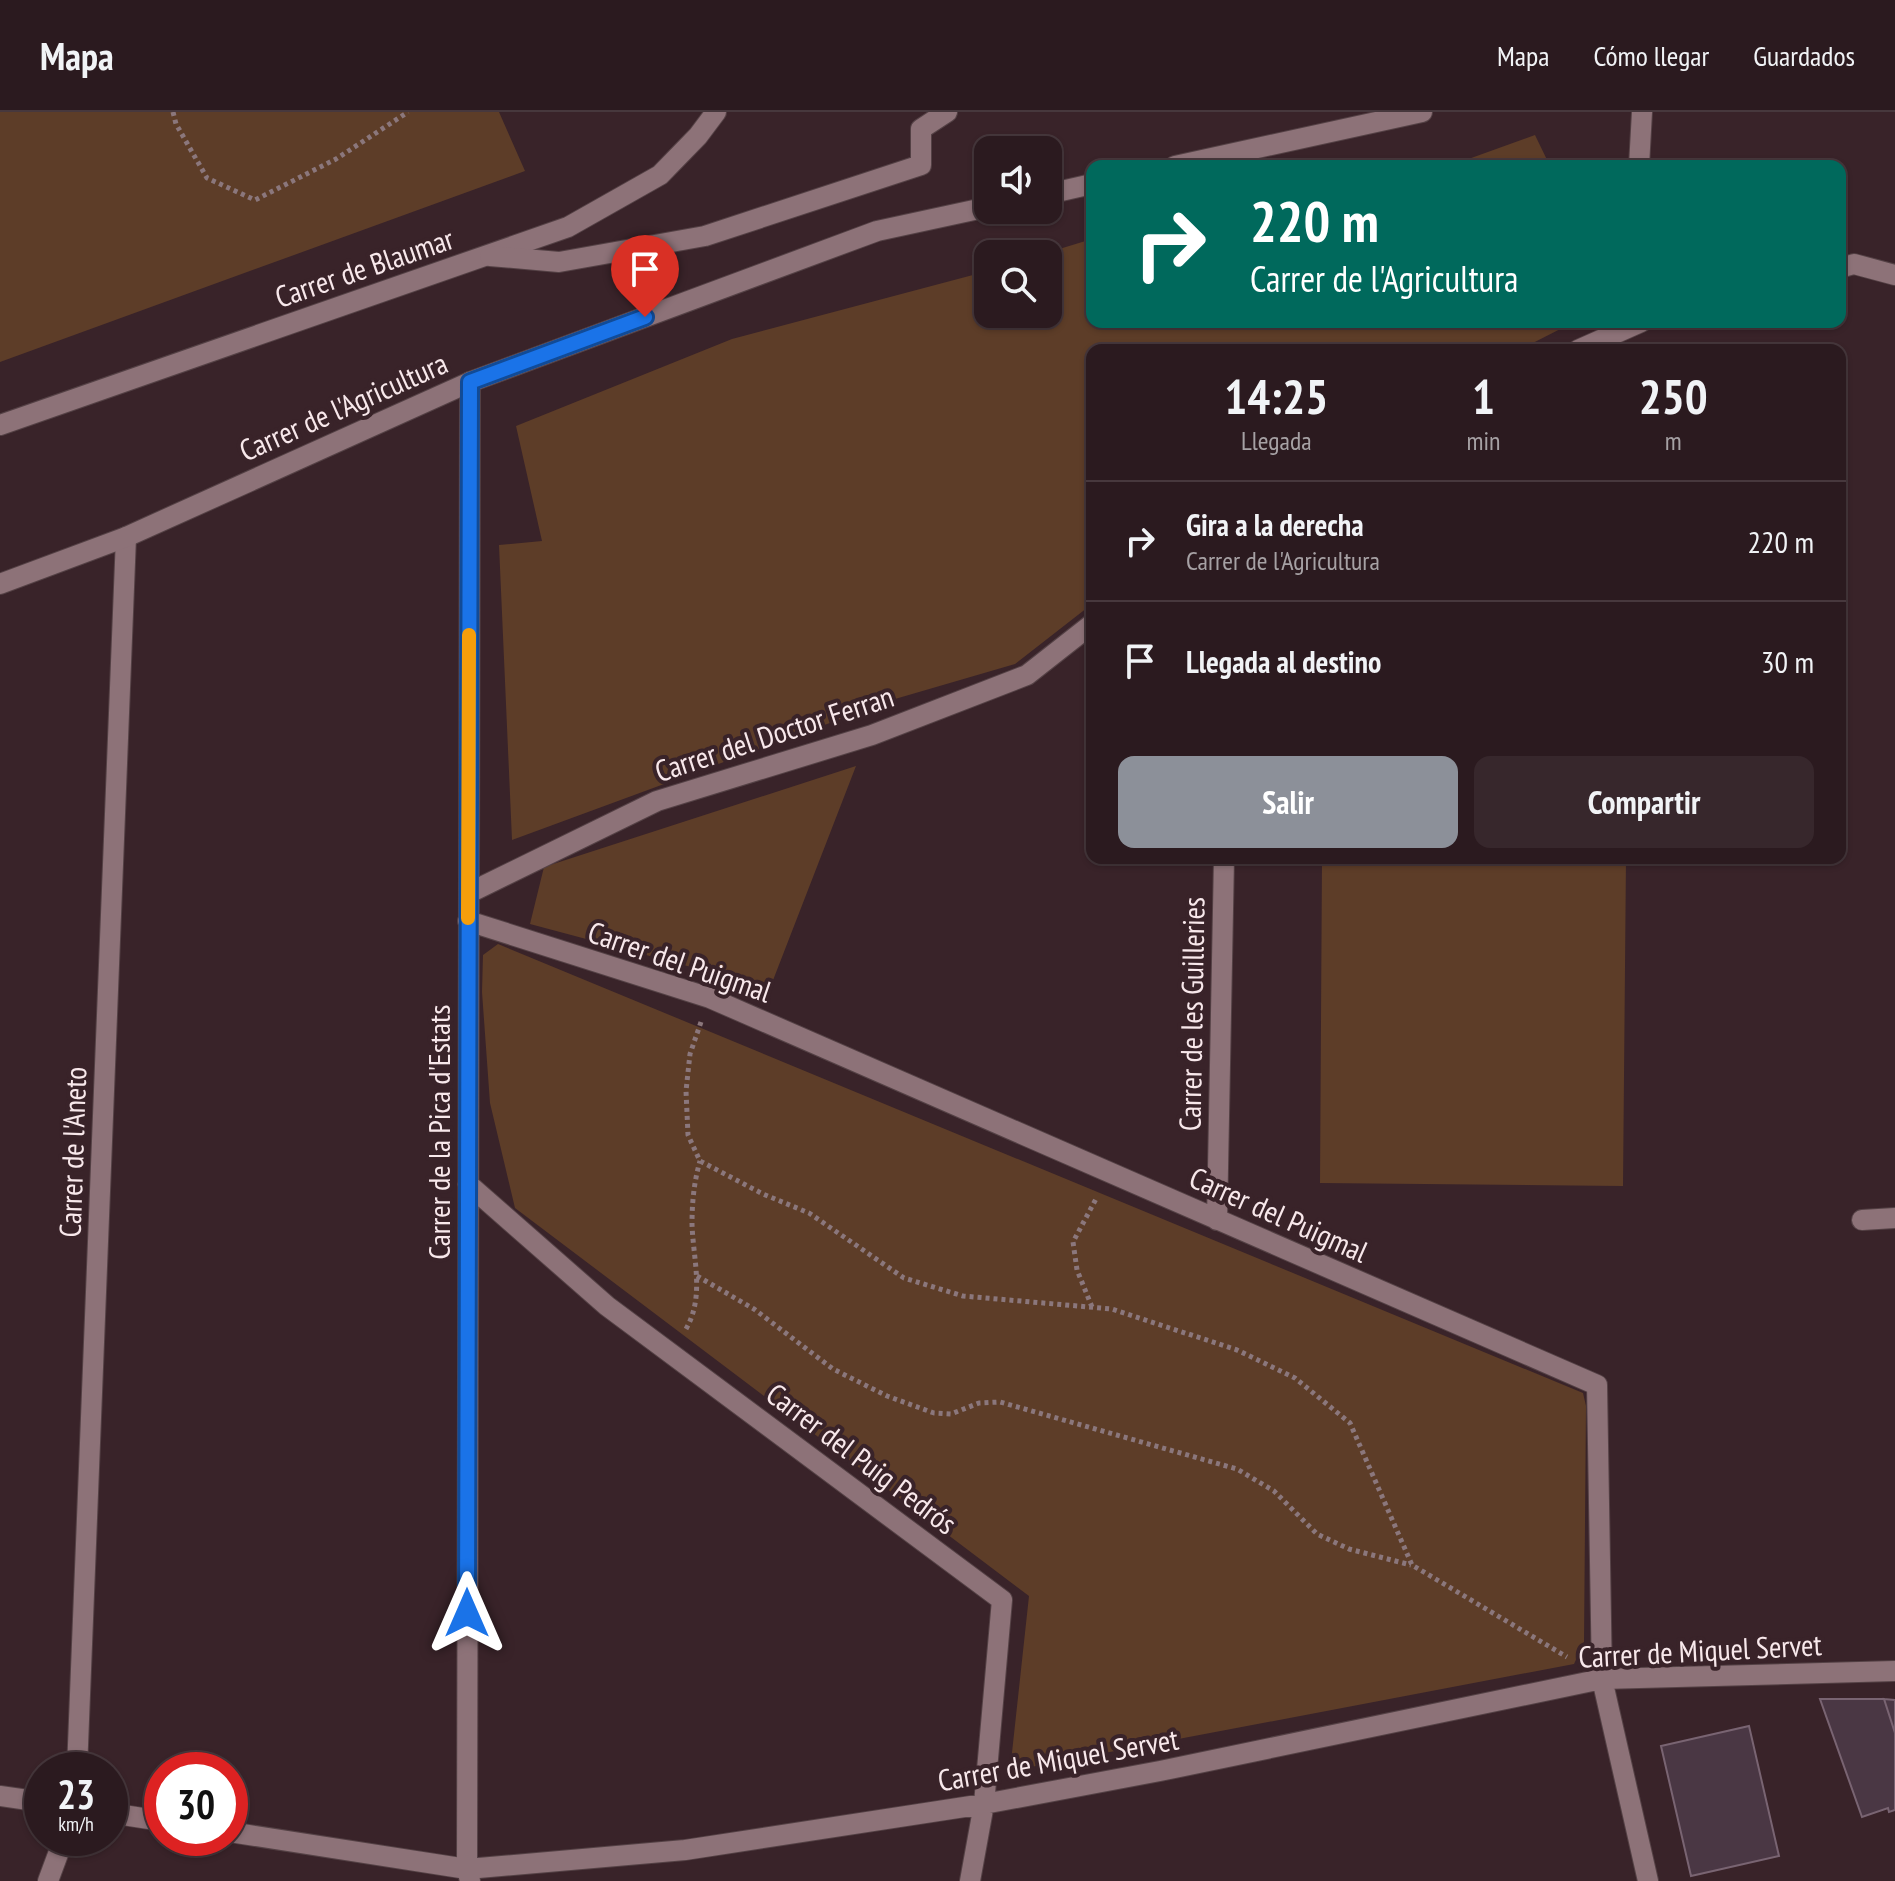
<!DOCTYPE html>
<html lang="es">
<meta charset="utf-8">
<style>
:root{--surface:#2b1a1f;--page:#37272c;--text:#f1f3f6;--muted:#a6a1a4;--line:#47383d;--accent:#8c9099}
body{margin:0;font-family:"PT Sans Narrow",sans-serif;background:var(--page);color:var(--text);height:100vh;display:flex;flex-direction:column;font-size:30px;white-space:nowrap}
*{box-sizing:border-box;margin:0}
p{font-size:26px;color:var(--muted)}
.icon{flex:none;width:44px;height:44px;fill:none;stroke:currentColor;stroke-width:2;stroke-linecap:round;stroke-linejoin:round}
.map{position:relative;flex:1;overflow:hidden}
.side{position:absolute;left:1086px;top:232px;width:760px;height:520px;display:flex;flex-direction:column;background:var(--surface);border-radius:16px;box-shadow:0 2px 6px #0004,0 0 0 2px var(--line)}
.side>*{flex:none}
.top-card{position:absolute;left:1086px;top:48px;width:760px;height:168px;border-radius:16px;box-shadow:0 2px 6px #0004,0 0 0 2px var(--line);background:#00695c;color:#fff;overflow:hidden}
.controls{position:absolute;left:974px;top:24px;display:grid;gap:16px}
.controls a{display:grid;place-items:center;width:88px;height:88px;border-radius:16px;background:var(--surface);box-shadow:0 2px 6px #0004,0 0 0 2px var(--line);font-size:40px}
.speed{position:absolute;left:24px;top:1640px;display:flex;gap:16px;font-size:40px;font-weight:700;text-align:center}
.speed>*{display:grid;place-content:center;width:104px;height:104px;border-radius:50%;background:var(--surface);box-shadow:0 2px 6px #0004,0 0 0 2px var(--line);line-height:1}
.speed small{font-size:20px;font-weight:400}
.speed .limit{border:12px solid #d22;background:#fff;color:#111}
.pin{position:absolute;display:grid;place-items:center;width:68px;height:68px;color:#fff;margin:-82px -34px;border-radius:50% 50% 50% 0;rotate:-45deg;box-shadow:0 0 8px #0007}
.pin .icon{rotate:45deg}
.me{position:absolute;width:88px;margin:-44px;rotate:0deg;stroke-linejoin:round;filter:drop-shadow(0 0 6px #0008)}
.turn{display:flex;align-items:center;gap:28px;height:168px;padding:0 32px;font-size:36px}
.turn .icon{width:104px;height:104px;stroke-width:2.5}
.turn b{display:block;font-size:56px;line-height:68px}
.eta{display:flex;justify-content:space-evenly;align-items:center;height:136px;text-align:center}
.eta b{font-size:48px;font-weight:700;line-height:56px}
.button{display:flex;gap:16px;margin-top:auto;padding:16px 32px}
.button a{flex:1;height:92px;border-radius:16px;background:var(--accent);color:#fff;font-size:32px;font-weight:700;line-height:92px;text-align:center}
.button a+a{background:var(--page);color:var(--text)}
ul{padding:0;list-style:none}
li{display:flex;align-items:center;gap:24px;height:120px;padding:0 32px;border-top:2px solid var(--line)}
li div{flex:1}
li b{display:block;font-size:30px}
li em{font-style:normal}
header{display:flex;align-items:center;gap:48px;box-sizing:border-box;height:112px;padding:0 40px;background:var(--surface);border-bottom:2px solid var(--line)}
header strong{font-size:38px}
nav{display:flex;gap:44px;margin-inline-start:auto;font-size:28px}
.map>svg:first-child{display:block}
.green{fill:#5d3d28}
.building{fill:#4a3744;stroke:#796472;stroke-width:2}
.lines{fill:none;stroke-linecap:round;stroke-linejoin:round}
.service-casing{stroke:#544145;stroke-width:22}
.pedestrian-casing{stroke:#544145;stroke-width:22}
.minor-casing{stroke:#544145;stroke-width:22}
.tertiary-casing{stroke:#544145;stroke-width:22}
.path{stroke:#8b777c;stroke-width:5;stroke-dasharray:4 4;stroke-linecap:butt}
.service{stroke:#8d7278;stroke-width:20}
.pedestrian{stroke:#8d7278;stroke-width:20}
.minor{stroke:#8d7278;stroke-width:20}
.tertiary{stroke:#8d7278;stroke-width:20}
.route-casing{stroke:#114b97;stroke-width:20}
.route{stroke:#1a73e8;stroke-width:14}
.slow{stroke:#f59e0b;stroke-width:14}
.labels{text-anchor:middle;dominant-baseline:central;stroke-width:8;stroke-linejoin:round;paint-order:stroke}
.street-label{font-size:30px;fill:#f8e8eb;stroke:#392329}
</style>
<header>
<strong>Mapa</strong>
<nav><a>Mapa</a><a>Cómo llegar</a><a>Guardados</a></nav>
</header>
<div class="map">
<svg width="1895" height="1769" viewBox="0 0 1895 1769">
<rect width="100%" height="100%" fill="#392329"/>
<path class="green" d="M0 0H499L525 59 0 250Z
M1535 23 1550 54H1449Z
M1092 127V210H1574L1519 238H1092V492L1015 552 895 587 512 728 499 433 542 429 516 314 732 227 988 159V202H1048V142H1043Z
M856 654 770 876 530 812 544 755Z
M1322 746H1626L1623 1074 1320 1071Z
M498 832 1583 1281 1586 1294 1584 1530 1574 1552 1010 1659 1029 1484 515 1096 490 991 482 880 483 843Z"/>
<path class="building" d="M1820 1587H1884L1895 1621V1698L1889 1700 1888 1696 1862 1705Z
M1884 1587 1895 1588V1621Z
M1749 1614 1779 1744 1691 1764 1661 1634Z"/>
<g class="lines">
<defs>
<path id="service" d="M0 313 568 115 660 63 698 24 716 0"/>
<path id="pedestrian" d="M490 144 559 150 705 124 921 53V17L947 0"/>
<path id="minor" d="M1639 54 1642 0
M1840 156 1854 152 1895 163
M1578 238 1641 210
M469 781 657 689 872 623 1027 563 1092 512
M468 809 710 886 1597 1273 1602 1567 1648 1769
M468 1072 607 1194 1002 1488 984 1692 970 1769
M1217 1108 1224 746
M1862 1108 1895 1106
M77 1658 126 425
M0 1684 42 1690
M110 1701 162 1709
M230 1720 467 1757 685 1738 984 1692 1160 1659 1602 1567 1895 1559
M48 1769 64 1726
M470 1769 467 1757 470 270"/>
<path id="tertiary" d="M1175 54 1422 0
M1048 82 1092 72
M0 472 126 425 470 270 877 119 988 95"/>
</defs>
<use href="#service" class="service-casing"/>
<use href="#pedestrian" class="pedestrian-casing"/>
<use href="#minor" class="minor-casing"/>
<use href="#tertiary" class="tertiary-casing"/>
<path class="path" d="M173 0 176 12 207 66 255 88 336 47 408 0
M701 910 690 942 686 979 688 1023 700 1049 763 1082 809 1101 904 1166 963 1184 1112 1197 1237 1238 1295 1266 1350 1311 1412 1453 1567 1545
M697 1164 754 1197 833 1257 887 1284 934 1301 951 1302 979 1291 1000 1290 1237 1357 1274 1379 1317 1422 1349 1437 1411 1453
M1092 1195 1077 1158 1073 1130 1097 1085
M686 1217C705 1184 693 1147 692 1112 692 1090 694 1070 700 1049"/>
<use href="#service" class="service"/>
<use href="#pedestrian" class="pedestrian"/>
<use href="#minor" class="minor"/>
<use href="#tertiary" class="tertiary"/>
</g>
<g class="lines">
<defs>
<path id="route" d="M467 1501 470 270 645 205"/>
</defs>
<use href="#route" class="route-casing"/>
<use href="#route" class="route"/>
<path class="slow" d="M468 806 469 523"/>
</g>
<g class="labels">
<g class="street-label">
<text transform="translate(364 155) rotate(-19)">Carrer de Blaumar</text>
<text transform="translate(343 294) rotate(-24)">Carrer de l'Agricultura</text>
<text transform="translate(774 621) rotate(-18)">Carrer del Doctor Ferran</text>
<text transform="translate(680 849) rotate(19)">Carrer del Puigmal</text>
<text transform="translate(1191 902) rotate(-89)">Carrer de les Guilleries</text>
<text transform="translate(438 1020) rotate(-90)">Carrer de la Pica d'Estats</text>
<text transform="translate(72 1040) rotate(-88)">Carrer de l'Aneto</text>
<text transform="translate(1279 1102) rotate(24)">Carrer del Puigmal</text>
<text transform="translate(862 1346) rotate(37)">Carrer del Puig Pedrós</text>
<text transform="translate(1700 1538) rotate(-3)">Carrer de Miquel Servet</text>
<text transform="translate(1058 1647) rotate(-10)">Carrer de Miquel Servet</text>
</g>
</g>
</svg>
<div class="controls">
<a><svg class="icon" aria-label="sound" viewBox="0 0 24 24"><path d="M4 9h4l5-4v14l-5-4H4zM17 9q2 3 0 6"/></svg></a>
<a><svg class="icon" aria-label="search" viewBox="0 0 24 24"><circle cx="10" cy="10" r="6"/><path d="M15 15l6 6"/></svg></a>
</div>
<div class="speed"><div>23<small>km/h</small></div><div class="limit">30</div></div>
<div class="pin" style="left:645px;top:205px;background:#d93025"><svg class="icon" aria-label="arrive" viewBox="0 0 24 24"><path d="M6 21V4h12l-3 4 3 4H6"/></svg></div>
<svg class="me" style="left:467px;top:1501px" viewBox="-20 -20 40 40"><path d="M0-17L14 15 0 8-14 15z" fill="#1a73e8" stroke="#fff" stroke-width="4"/></svg>
<div class="top-card">
<div class="turn"><svg class="icon" aria-label="right" viewBox="0 0 24 24"><path d="M7 20v-9h11M14 6l5 5-5 5"/></svg><div><b>220 m</b>Carrer de l'Agricultura</div></div>
</div>
<section class="side">
<div class="eta">
<div><b>14:25</b><p>Llegada</p></div>
<div><b>1</b><p>min</p></div>
<div><b>250</b><p>m</p></div>
</div>
<ul>
<li><svg class="icon" aria-label="right" viewBox="0 0 24 24"><path d="M7 20v-9h11M14 6l5 5-5 5"/></svg><div><b>Gira a la derecha</b><p>Carrer de l'Agricultura</p></div><em>220 m</em></li>
<li><svg class="icon" aria-label="arrive" viewBox="0 0 24 24"><path d="M6 21V4h12l-3 4 3 4H6"/></svg><div><b>Llegada al destino</b></div><em>30 m</em></li>
</ul>
<div class="button"><a>Salir</a><a>Compartir</a></div>
</section>
</div>
